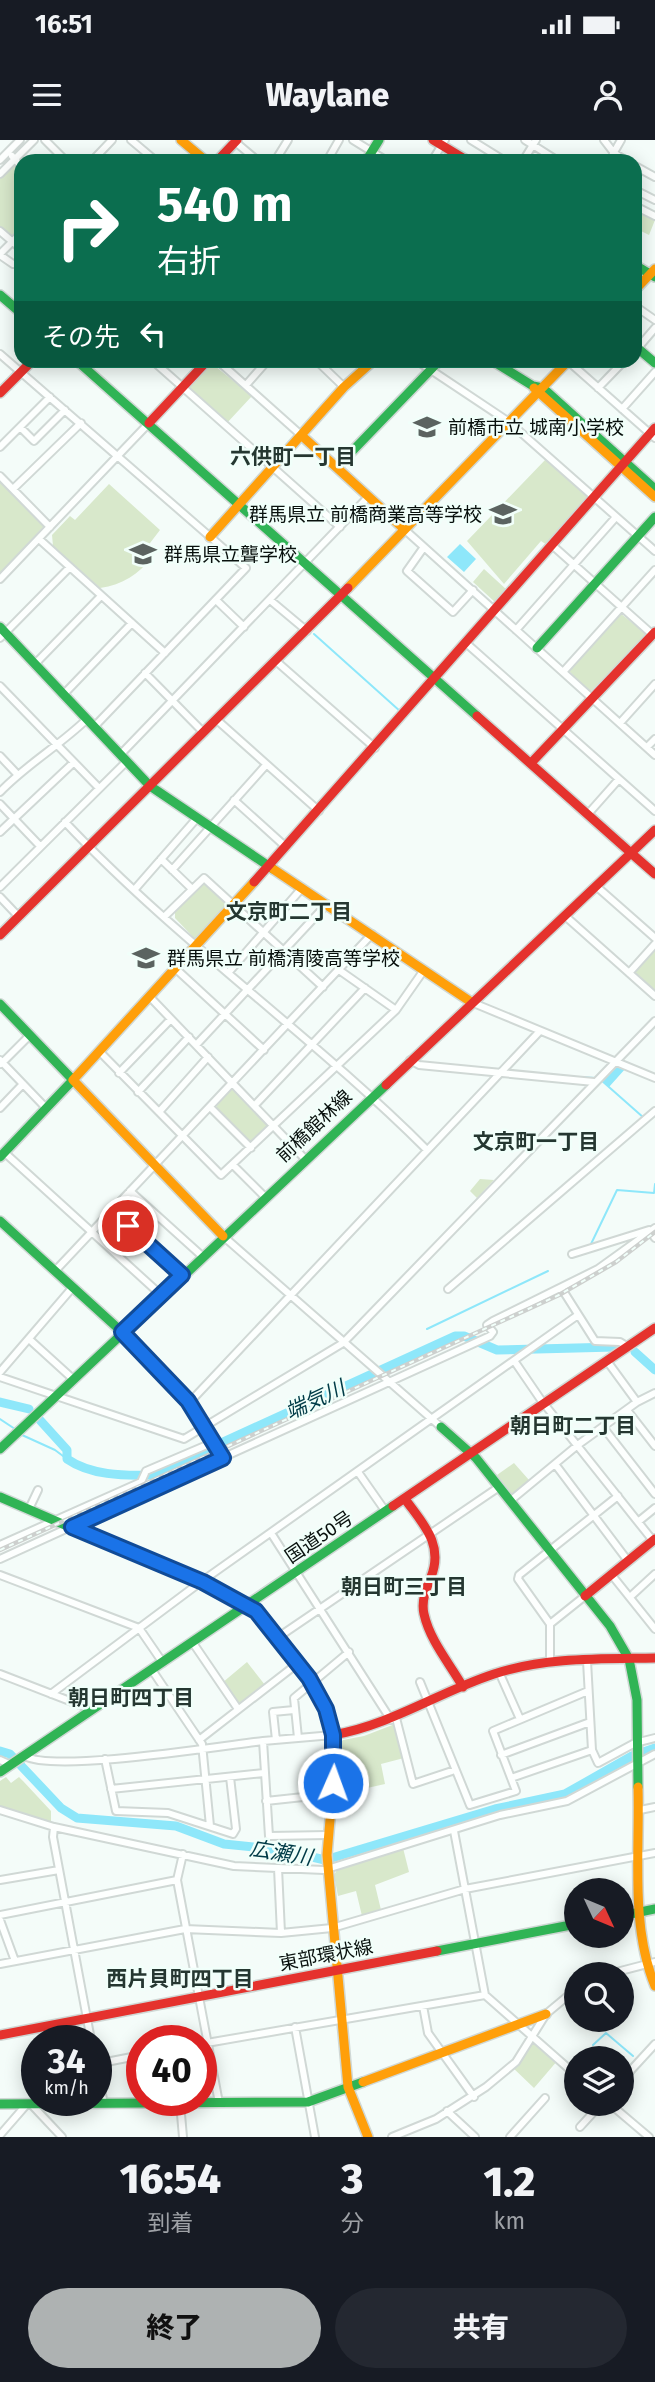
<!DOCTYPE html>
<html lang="ja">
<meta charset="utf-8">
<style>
:root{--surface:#171b24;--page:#242831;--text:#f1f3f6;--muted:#9ea1a6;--accent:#aeb2b2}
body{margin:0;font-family:"Fira Sans","Noto Sans JP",sans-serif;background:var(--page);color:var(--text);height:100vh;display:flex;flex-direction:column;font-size:26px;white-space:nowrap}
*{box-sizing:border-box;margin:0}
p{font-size:23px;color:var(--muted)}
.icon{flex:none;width:38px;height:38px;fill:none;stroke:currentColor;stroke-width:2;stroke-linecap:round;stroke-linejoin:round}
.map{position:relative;height:1997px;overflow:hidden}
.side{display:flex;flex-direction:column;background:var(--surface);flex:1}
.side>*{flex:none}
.guide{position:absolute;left:14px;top:14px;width:628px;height:214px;border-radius:21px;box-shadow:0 4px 18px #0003;background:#0b6e4f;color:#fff;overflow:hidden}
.needle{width:46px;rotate:134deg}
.tools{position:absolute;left:564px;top:1738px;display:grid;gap:14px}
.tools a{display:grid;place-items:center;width:70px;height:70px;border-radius:50%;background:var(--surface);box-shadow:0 4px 18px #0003;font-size:35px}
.speed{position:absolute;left:21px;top:1885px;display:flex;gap:14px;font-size:35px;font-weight:700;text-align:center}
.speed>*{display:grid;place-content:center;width:91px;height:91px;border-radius:50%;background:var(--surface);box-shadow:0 4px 18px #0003;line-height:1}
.speed small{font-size:18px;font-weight:400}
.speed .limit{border:10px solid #d22;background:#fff;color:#111}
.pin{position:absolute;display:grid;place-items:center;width:60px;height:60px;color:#fff;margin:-30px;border:4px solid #fff;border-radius:50%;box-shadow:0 2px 7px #0007}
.me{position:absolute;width:77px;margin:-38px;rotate:2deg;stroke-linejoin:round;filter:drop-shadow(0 0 5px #0008)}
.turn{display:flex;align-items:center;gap:24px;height:147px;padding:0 28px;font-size:32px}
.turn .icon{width:91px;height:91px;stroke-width:2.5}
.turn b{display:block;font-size:49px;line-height:60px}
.then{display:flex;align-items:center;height:66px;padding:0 28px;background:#0003;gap:14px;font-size:26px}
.eta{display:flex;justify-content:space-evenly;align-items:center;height:119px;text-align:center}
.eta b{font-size:42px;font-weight:800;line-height:49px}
.cta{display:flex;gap:14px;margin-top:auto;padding:14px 28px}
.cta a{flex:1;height:80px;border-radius:42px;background:var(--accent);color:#111;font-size:28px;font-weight:800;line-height:80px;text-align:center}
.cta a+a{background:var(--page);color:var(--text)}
.status{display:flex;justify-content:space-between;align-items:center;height:49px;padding:0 35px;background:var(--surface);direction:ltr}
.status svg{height:19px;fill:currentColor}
header{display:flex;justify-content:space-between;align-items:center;height:91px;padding:0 28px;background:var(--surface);font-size:32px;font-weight:800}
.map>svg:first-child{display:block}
.green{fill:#d8e8cb}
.water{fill:#8ee7fa}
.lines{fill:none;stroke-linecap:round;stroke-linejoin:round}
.stream{stroke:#8ee7fa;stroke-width:2}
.river{stroke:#8ee7fa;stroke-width:9}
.street-casing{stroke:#d0d8d5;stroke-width:10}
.fast-casing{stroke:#d0d8d5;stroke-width:12}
.slow-casing{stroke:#d0d8d5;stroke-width:12}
.jam-casing{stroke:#d0d8d5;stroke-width:12}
.street{stroke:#fdfffe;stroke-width:6}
.fast{stroke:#30b455;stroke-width:9}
.slow{stroke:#ff9f0a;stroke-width:9}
.jam{stroke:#e5322d;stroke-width:9}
.rail-casing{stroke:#cdd0ce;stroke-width:4.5}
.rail{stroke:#f1fffa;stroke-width:2;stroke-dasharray:5;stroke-linecap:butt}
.route-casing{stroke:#114b97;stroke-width:18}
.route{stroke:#1a73e8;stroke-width:12}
.labels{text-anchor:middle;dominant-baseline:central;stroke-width:5;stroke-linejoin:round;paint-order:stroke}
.poi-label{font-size:19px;fill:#08100d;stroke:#f1fffa;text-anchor:start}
.street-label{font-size:19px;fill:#08100d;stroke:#f1fffa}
.neighbourhood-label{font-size:21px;font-weight:bold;fill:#253731;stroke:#f1fffa}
.water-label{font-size:21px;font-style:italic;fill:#003b47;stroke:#f1fffa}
</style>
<div class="status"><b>16:51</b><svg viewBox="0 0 49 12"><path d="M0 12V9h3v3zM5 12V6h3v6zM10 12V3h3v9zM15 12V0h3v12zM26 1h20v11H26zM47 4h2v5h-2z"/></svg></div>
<header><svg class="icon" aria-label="menu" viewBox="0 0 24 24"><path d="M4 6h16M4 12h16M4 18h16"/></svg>Waylane<svg class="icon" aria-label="person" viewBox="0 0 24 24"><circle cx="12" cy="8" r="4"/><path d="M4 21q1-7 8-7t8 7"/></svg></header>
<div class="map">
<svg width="655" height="1997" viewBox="0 0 655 1997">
<rect width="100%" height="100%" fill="#f4fcf9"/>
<path class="green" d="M13 24 21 29V88L10 97 0 88V37Z
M635 69 655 80 649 95 635 88Z
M210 222 252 256 226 284 187 249Z
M546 319 588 358 547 405 541 401 504 444 467 401Z
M0 339 45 385 0 434Z
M109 344 160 390 147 407 153 417C138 434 123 445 100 448L53 406 52 395 70 376 75 380Z
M484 429 507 450 496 463 473 442Z
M620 473 645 493V497L590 552 568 530Z
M203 740 229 763 196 800 175 778V772Z
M655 807V854L633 832Z
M231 948H235L269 984 252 1003 215 968Z
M480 1039 494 1040 477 1058 470 1051Z
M514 1323 529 1340 512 1354 497 1335Z
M247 1522 265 1545 238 1564 222 1543Z
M395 1584 404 1618 381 1624 385 1644 336 1655 338 1605 343 1600 364 1596Z
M6 1637 11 1643 19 1637 23 1641 51 1671V1683L0 1668V1641Z
M403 1708 409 1732 375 1745 381 1770 362 1776 356 1751 338 1756 334 1735 337 1730Z
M531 1896 558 1920 534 1948 511 1926Z"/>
<path class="water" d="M460 404 476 419 464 432 447 417Z
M616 922 626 928 609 947 599 938Z"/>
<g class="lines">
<path class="stream" d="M314 494 401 572
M577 937 596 938
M601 940 644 978
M591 1104 617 1050 654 1053 655 1044
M427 1189 548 1131
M0 1279 15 1289
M22 1295 55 1310 67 1319
M593 1905 606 1893 633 1916"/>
<path class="river" d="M635 1212 655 1230
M0 1262 29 1269
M38 1278 67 1310V1319C90 1335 123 1336 151 1335L455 1196H464L497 1210 615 1207
M0 1611 10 1614 61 1668 77 1678 176 1686 224 1704 282 1710 325 1720 495 1669 565 1654 632 1616 655 1608"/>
<defs>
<path id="street" d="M45 0 66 21
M131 0 156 21
M233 0 258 21
M353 0 387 21
M471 0 505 21
M525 0 558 21
M604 0 614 13 626 21
M12 16 21 26
M0 20 20 0
M92 21 112 0
M275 21 288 0
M327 21 339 0
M432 21 445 0
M523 21 536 0
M609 21 621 0
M635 26 655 37
M0 34 34 0
M635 50 655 60
M635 66 655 76
M0 91 21 109
M0 114 21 93
M0 115 13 124
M635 166 655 180
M637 209 655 188
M0 214 246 428 94 587
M152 220 340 387
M217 220 301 295
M316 220 344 247
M416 220 509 282 655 411
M568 221 655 298
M246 245 268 220
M598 248 625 220
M622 269 655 232
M20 287 34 301 65 270
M0 307 50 257
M0 336 50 387
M13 349 81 283
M404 389 655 615
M39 399 165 513
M552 405 654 496
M424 407 407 431 453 472 473 450
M0 439 149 283
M216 460 244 487
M270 460 307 491
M516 490 616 377
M0 498 70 427
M466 503 655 671
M276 521 375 608
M35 524 101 456
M563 532 655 430
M145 533 204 593
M0 546 99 648
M64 554 132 483
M217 580 319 671
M620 583 655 544
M647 607 655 599
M120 615 369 356
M0 616 17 634
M0 652C27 624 59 606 87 579
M234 660 286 707
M0 664 40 706
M588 674 619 639
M65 682C177 801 312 895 427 1010
M0 692 73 623
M161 719 191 748
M172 730 266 625
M596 746 655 798
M0 747 127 621
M135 749 197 678
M0 757 18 776
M564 775 655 856
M165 776 204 738 323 847
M175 828 264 910
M339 830 396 870
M228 833 302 748
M629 833 655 804
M149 856 305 1019
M471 862 655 938
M197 904 327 764
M99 911 221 1035 396 870 424 830
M0 920 46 968
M410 920 419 925 594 942
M1 924 30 895
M119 933 171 879
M138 952 189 897
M255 965 365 848
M210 967 251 1008
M0 968 23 944
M159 972 208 917
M5 1013 161 1155
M233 1025 265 1057
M130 1051 202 1116
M111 1070 182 1135
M223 1096 441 1287
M572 1114 649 1090 655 1098
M55 1131 372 794
M448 1149 655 971
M562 1149 595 1201 620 1202 628 1207
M122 1192 188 1261 223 1318
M29 1199 73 1239
M607 1221 637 1262 655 1253
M515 1222 541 1260 654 1402
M0 1232 73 1147
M0 1237 184 1299 343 1203 655 881
M189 1263 539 892
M627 1270 655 1306
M603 1287 655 1354
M555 1324 628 1421
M358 1332 386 1372
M510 1361 579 1304 637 1262
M29 1369 38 1350
M639 1381 655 1368
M271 1393 391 1580
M0 1405 141 1342 146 1331 214 1302
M0 1419 490 1196 493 1192 487 1185 493 1181 598 1129 655 1088
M611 1434 655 1489
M0 1435 139 1488 163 1523
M630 1457 655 1434
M550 1484 518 1439 519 1435 618 1356
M277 1498 499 1347
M193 1503 238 1569
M587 1521 592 1610 598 1623 635 1603 655 1598
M550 1522V1484L585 1456
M152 1530 202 1604 210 1686
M499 1532 520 1579
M0 1534 93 1570
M420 1542 470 1665 516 1651 493 1591 588 1551
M51 1554 198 1444 578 1175
M396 1578 413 1644 455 1630
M298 1598 294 1558 349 1512
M199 1600 297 1524
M276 1600 273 1572 294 1570
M501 1615 590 1582
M25 1616C53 1633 221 1606 263 1601
M105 1619 116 1671 168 1673 233 1694 236 1689 230 1637
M0 1620 11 1625
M511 1638 592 1610
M111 1649 264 1633
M266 1661 331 1654
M0 1670 54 1687 234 1726 324 1730 500 1675 567 1661 655 1614
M640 1670 655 1667
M54 1687 53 1697 91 1900
M454 1691 485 1855 576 1935
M328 1695 269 1696 263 1601 333 1595
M183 1714 177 1740 219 1963
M278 1728 281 1793
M0 1740 59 1730
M0 1775 177 1740
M0 1780 15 1821
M0 1824 185 1789 281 1793 332 1788 465 1749 655 1713
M609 1834 655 1822
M423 1866 428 1893 474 1957
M295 1887 315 1997
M201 1904 485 1855
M96 1924 142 1915
M96 1925 104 1964
M621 1941 655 1904
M180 1963 183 1997
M31 1964 62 1997
M610 1964 649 1997
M447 1971 475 1997
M580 1987 601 1964
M0 1995 27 1964
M392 1997 436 1979 486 1947 516 1922 546 1874 576 1849
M510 1997 545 1958"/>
<path id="fast" d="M366 21 379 0
M635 125 655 137
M0 155 21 173
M635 206 655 223
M76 220 477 576
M491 220 533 246 543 248 655 349
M337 327 440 220
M0 487 150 646 273 729
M537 508 655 377
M0 864 73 940 0 1017
M0 1081 122 1192
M441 1287 476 1318 610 1486 629 1519 637 1560 638 1647
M0 1309 386 945
M0 1357 250 1465 291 1517
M0 1632 393 1366
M621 1776 655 1769
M437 1811 576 1784
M0 1964 308 1962 363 1942"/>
<path id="slow" d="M181 0 206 21
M635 150 655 129
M534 248 655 357
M301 295 404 389
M210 397 344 247 374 220
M348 448 569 220
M273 729 471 862
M223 1096 73 940 254 742
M291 1517 314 1546 326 1569 333 1595 334 1633 327 1715 348 1947 368 1997
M638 1647C640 1712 630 1785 655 1846
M363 1942 546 1874"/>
<path id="jam" d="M433 0 468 21
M217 21 237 0
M0 253 33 220
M149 283 208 220
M477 576 631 713 655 690
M531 623 655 492
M254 742 655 288
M0 795 348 448
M386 945 631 713 655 734
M405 1359C423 1384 444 1404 431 1437 426 1449 421 1461 424 1474 430 1501 450 1524 463 1547
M393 1366 655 1188
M585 1456 655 1399
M333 1595C391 1585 439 1552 494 1534 546 1517 601 1519 655 1518
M0 1895 437 1811"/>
</defs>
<use href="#street" class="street-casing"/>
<use href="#fast" class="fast-casing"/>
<use href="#slow" class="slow-casing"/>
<use href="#jam" class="jam-casing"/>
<use href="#street" class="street"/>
<use href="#fast" class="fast"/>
<use href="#slow" class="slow"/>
<use href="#jam" class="jam"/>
<defs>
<path id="rail" d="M0 1410 559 1155 616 1122 655 1092"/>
</defs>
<use href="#rail" class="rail-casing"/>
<use href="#rail" class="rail"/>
</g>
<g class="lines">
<defs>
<path id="route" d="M128 1086 182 1135 122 1192 188 1261 223 1318 72 1387 203 1442 256 1471 309 1538 326 1569 333 1595V1643"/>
</defs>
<use href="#route" class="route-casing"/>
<use href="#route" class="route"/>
</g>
<defs>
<symbol id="school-bare" viewBox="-9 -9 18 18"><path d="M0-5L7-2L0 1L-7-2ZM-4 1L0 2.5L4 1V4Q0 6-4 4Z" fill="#5b6360" stroke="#f1fffa" stroke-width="2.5" paint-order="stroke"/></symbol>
</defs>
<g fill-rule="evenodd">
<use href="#school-bare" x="408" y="268" width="38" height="38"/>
<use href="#school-bare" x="484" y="355" width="38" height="38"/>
<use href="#school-bare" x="124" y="395" width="38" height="38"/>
<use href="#school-bare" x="127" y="799" width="38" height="38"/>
</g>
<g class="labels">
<g class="poi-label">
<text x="448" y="287">前橋市立 城南小学校</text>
<text x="482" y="374" text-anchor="end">群馬県立 前橋商業高等学校</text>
<text x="164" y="414">群馬県立聾学校</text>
<text x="167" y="818">群馬県立 前橋清陵高等学校</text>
</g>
<g class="street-label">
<text transform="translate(314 986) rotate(-43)">前橋館林線</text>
<text transform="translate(319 1397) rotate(-34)">国道50号</text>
<text transform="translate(326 1815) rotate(-11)">東部環状線</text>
</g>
<g class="neighbourhood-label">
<text x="293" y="317">六供町一丁目</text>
<text x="289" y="772">文京町二丁目</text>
<text x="536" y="1002">文京町一丁目</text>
<text x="573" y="1286">朝日町二丁目</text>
<text x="404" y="1447">朝日町三丁目</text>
<text x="131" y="1558">朝日町四丁目</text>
<text x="180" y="1839">西片貝町四丁目</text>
</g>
<g class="water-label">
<text transform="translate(315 1260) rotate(-25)">端気川</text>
<text transform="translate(281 1713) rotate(9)">広瀬川</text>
</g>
</g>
</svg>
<div class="tools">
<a><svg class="needle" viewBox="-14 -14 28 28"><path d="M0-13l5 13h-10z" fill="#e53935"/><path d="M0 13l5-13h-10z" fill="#9ea1a6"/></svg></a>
<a><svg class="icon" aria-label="search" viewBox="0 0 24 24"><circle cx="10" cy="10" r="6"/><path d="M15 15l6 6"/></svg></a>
<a><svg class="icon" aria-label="layers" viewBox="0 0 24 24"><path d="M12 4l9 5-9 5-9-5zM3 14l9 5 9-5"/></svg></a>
</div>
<div class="speed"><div>34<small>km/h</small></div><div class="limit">40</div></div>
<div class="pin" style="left:128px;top:1086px;background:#d93025"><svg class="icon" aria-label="arrive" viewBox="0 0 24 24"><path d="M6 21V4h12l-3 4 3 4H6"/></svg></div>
<svg class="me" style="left:333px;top:1643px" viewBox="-20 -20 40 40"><circle r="17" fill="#1a73e8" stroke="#fff" stroke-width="3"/><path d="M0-11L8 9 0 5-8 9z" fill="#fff"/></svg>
<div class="guide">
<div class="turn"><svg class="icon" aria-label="right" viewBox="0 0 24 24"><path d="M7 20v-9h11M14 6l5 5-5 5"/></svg><div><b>540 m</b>右折</div></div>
<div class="then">その先<svg class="icon" aria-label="left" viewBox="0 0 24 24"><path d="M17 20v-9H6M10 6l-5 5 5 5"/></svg></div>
</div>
</div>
<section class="side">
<div class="eta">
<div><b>16:54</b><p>到着</p></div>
<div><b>3</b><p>分</p></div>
<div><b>1.2</b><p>km</p></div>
</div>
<div class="cta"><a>終了</a><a>共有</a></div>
</section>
